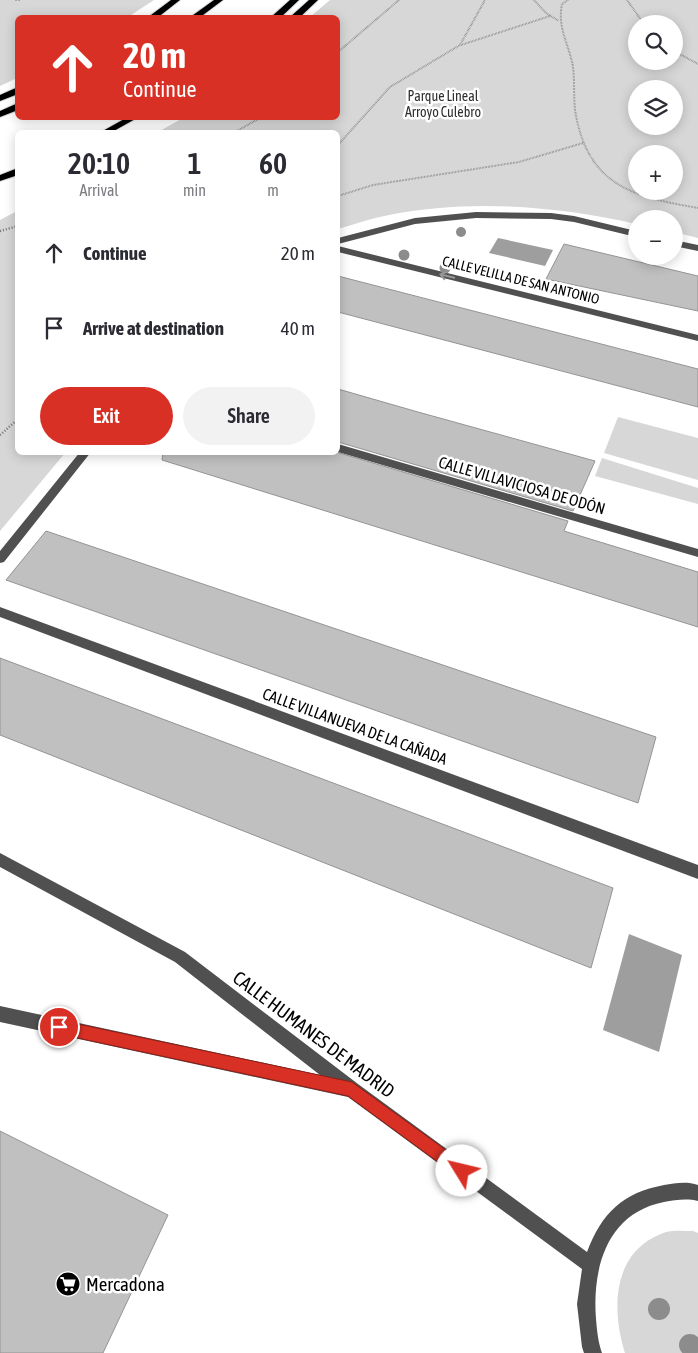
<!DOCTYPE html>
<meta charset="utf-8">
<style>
:root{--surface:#fff;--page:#f2f2f3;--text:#2b2b33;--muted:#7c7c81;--accent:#d93025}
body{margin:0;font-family:"Asap Condensed",sans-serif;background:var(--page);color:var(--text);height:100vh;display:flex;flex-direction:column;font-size:19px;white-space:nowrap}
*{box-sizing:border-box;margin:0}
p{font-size:16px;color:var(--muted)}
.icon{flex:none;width:28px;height:28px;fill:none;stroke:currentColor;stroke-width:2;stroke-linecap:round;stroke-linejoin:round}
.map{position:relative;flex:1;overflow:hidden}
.sheet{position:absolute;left:15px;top:130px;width:325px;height:325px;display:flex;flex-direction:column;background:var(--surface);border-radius:8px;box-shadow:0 2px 12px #0003}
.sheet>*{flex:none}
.hud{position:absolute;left:15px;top:15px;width:325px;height:105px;border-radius:8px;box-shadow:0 2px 12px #0003;background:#d93025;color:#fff;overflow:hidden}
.fabs{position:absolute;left:628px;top:15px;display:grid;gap:10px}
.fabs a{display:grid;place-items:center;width:55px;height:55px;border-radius:50%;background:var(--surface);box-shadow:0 2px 12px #0003;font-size:25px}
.pin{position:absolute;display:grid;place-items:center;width:42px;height:42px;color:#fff;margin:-21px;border:2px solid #fff;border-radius:50%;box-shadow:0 1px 5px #0007}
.me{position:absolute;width:55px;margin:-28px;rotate:306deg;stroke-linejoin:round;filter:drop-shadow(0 0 4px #0008)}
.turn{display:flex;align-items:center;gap:18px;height:105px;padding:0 25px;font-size:22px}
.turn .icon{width:65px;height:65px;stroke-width:2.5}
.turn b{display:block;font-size:35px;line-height:42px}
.eta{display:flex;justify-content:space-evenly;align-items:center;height:85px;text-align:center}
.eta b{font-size:30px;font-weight:600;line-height:35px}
.action{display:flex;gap:10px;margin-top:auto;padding:10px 25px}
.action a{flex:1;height:58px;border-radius:30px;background:var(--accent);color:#fff;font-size:20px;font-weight:600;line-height:58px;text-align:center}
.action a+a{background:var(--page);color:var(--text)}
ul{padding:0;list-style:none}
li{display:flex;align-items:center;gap:15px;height:75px;padding:0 25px}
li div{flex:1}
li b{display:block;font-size:19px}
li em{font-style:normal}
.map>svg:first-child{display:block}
.green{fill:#d7d7d7;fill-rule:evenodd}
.water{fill:#9e9e9e}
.building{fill:#c0c0c0;stroke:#949494}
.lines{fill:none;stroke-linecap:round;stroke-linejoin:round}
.highway-casing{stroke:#dbdbdb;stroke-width:2}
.path-far1{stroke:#727272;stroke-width:2;stroke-dasharray:0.5 1;stroke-linecap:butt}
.path{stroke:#727272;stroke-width:2.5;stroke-dasharray:1 2;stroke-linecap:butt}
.minor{fill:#505050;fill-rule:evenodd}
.highway{fill:#000;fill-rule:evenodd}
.tree{fill:#8c8c8c}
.oneway{stroke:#969696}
.route{fill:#d93025;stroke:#8d1f18}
.labels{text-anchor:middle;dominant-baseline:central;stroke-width:5;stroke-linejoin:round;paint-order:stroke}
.far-park-label{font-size:14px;fill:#2e2e2e;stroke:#fff}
.far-street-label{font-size:14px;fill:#000;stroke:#fff}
.street-label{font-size:16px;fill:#000;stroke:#fff}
.near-street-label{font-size:19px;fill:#000;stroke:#fff}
.near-poi-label{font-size:19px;fill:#000;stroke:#fff;text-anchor:start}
</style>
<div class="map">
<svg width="698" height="1353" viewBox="0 0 698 1353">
<rect width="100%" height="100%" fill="#fff"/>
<path class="green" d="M0 0H154L128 17 18 18 17 78 0 86Z
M330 0H698V238L674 232V219H636V224C557 206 470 199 389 215 372 218 355 224 338 229V132H158L183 118H338V18L310 17ZM636 24H674V61H636ZM636 89H674V126H636ZM636 154H674V191H636Z
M17 211 18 452 65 453 0 531V220Z
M618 417 698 438V480L604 453Z
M602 458 698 488V504L595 476Z
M693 1231 698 1233V1353H625C611 1308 612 1250 666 1232 673 1230 684 1231 693 1231Z"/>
<path class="water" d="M498 238 553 250 545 266 489 253Z
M629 934 682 955 659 1052 603 1030Z"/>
<path class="building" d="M564 244 698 276V311L546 279Z
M338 276 698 369V407L338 312Z
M338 389 418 412 595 461 573 511 338 442Z
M163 452H336L568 521 564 531 698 572V627L162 460Z
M46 531 656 737 638 803 6 580Z
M0 658 613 888 591 968 0 735Z
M0 1131 168 1215 103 1353H0Z"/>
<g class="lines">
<defs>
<path id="highway" d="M171 0H180L157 18H147Z
M214 0H223L199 18H189Z
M290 0H299L280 18H270Z
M309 0H318L299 18H289Z
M18 87V94L0 101V95Z
M18 103V110L0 117V111Z
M126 118H137L112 132H101Z
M18 168V175L0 181V175Z"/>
</defs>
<use href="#highway" class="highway-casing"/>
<path class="path-far1" d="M15 0H21
M534 0 546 13 559 21
M568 0 562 4C557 28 569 44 573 67 575 83 573 100 576 116 590 187 635 197 698 208
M627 0 644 24
M461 45 550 16
M674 51 698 64
M338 52 399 0
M235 132 260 118
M338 145 390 87 460 45 485 0
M338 196 373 185 519 162 583 143"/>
<path class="path" d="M0 231 18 226
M0 435 18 419"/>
<path class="minor" d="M476 212 551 213 574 216 636 231V237L574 222 551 219 476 218 415 224 338 244V238L415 218Z
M674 240 698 245V251L674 246Z
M338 246 698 335V341L338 252Z
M338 444 698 549V557L338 452Z
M80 452H91L4 562 0 563V551Z
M0 607 698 865V879L0 617Z
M0 853 185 952 358 1084 587 1252C602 1213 622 1193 664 1185 675 1183 687 1181 698 1185V1201C687 1198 675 1200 664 1202 607 1213 592 1268 596 1319 597 1330 598 1342 602 1353H584L582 1347 577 1304 582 1269 348 1097 0 1022V1006L320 1075 175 962 0 867Z"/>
<use href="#highway" class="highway"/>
</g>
<g class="tree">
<circle cx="461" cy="232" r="5"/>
<circle cx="404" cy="255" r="5.5"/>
<circle cx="445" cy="268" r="5.5"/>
<circle cx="659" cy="1309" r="11"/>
<circle cx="690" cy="1345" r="11"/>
</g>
<defs><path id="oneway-shaft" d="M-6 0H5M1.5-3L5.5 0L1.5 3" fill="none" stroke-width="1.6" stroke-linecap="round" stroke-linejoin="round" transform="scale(1.25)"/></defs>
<use class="oneway" href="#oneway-shaft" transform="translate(447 276) rotate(-166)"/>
<path class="route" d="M59 1020 352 1082 468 1166 470 1171 468 1176 462 1179 457 1176 348 1096 59 1034 54 1032 52 1027 54 1022Z"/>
<defs>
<symbol id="supermarket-disc" viewBox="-11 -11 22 22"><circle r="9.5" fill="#000" stroke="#fff"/><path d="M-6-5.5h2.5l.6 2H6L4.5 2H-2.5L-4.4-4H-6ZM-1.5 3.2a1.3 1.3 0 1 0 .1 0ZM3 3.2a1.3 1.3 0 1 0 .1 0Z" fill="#fff"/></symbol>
</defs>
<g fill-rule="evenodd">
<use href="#supermarket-disc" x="54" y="1270" width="28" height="28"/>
</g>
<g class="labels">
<g class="far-park-label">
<text x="443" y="96">Parque Lineal<tspan x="443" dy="16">Arroyo Culebro</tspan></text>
</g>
<g class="far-street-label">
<text transform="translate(521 280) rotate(14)">CALLE VELILLA DE SAN ANTONIO</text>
</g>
<g class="street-label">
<text transform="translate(522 485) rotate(16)">CALLE VILLAVICIOSA DE ODÓN</text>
<text transform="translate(355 726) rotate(20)">CALLE VILLANUEVA DE LA CAÑADA</text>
</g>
<g class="near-street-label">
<text transform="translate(314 1034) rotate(37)">CALLE HUMANES DE MADRID</text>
</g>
<g class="near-poi-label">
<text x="86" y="1284">Mercadona</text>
</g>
</g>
</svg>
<div class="fabs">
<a><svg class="icon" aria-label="search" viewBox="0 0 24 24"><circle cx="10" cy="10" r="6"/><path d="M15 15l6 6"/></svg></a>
<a><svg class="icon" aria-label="layers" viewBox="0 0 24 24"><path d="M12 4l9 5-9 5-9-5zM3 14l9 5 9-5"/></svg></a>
<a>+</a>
<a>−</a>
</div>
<div class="pin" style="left:59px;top:1027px;background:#d93025"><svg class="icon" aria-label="arrive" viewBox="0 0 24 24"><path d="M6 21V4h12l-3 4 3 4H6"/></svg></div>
<svg class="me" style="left:462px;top:1171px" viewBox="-20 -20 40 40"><circle r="19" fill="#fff"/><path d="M0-13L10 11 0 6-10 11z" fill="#d93025"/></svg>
<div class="hud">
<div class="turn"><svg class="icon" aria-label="ahead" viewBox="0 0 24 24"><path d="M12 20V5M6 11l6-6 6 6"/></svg><div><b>20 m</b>Continue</div></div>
</div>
<section class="sheet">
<div class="eta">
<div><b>20:10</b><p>Arrival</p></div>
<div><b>1</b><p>min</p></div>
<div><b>60</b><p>m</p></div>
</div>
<ul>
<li><svg class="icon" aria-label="ahead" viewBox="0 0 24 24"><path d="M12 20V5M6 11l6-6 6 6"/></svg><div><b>Continue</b></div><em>20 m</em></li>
<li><svg class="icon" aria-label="arrive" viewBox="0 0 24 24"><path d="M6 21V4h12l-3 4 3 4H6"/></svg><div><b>Arrive at destination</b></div><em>40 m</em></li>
</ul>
<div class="action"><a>Exit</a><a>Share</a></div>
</section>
</div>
